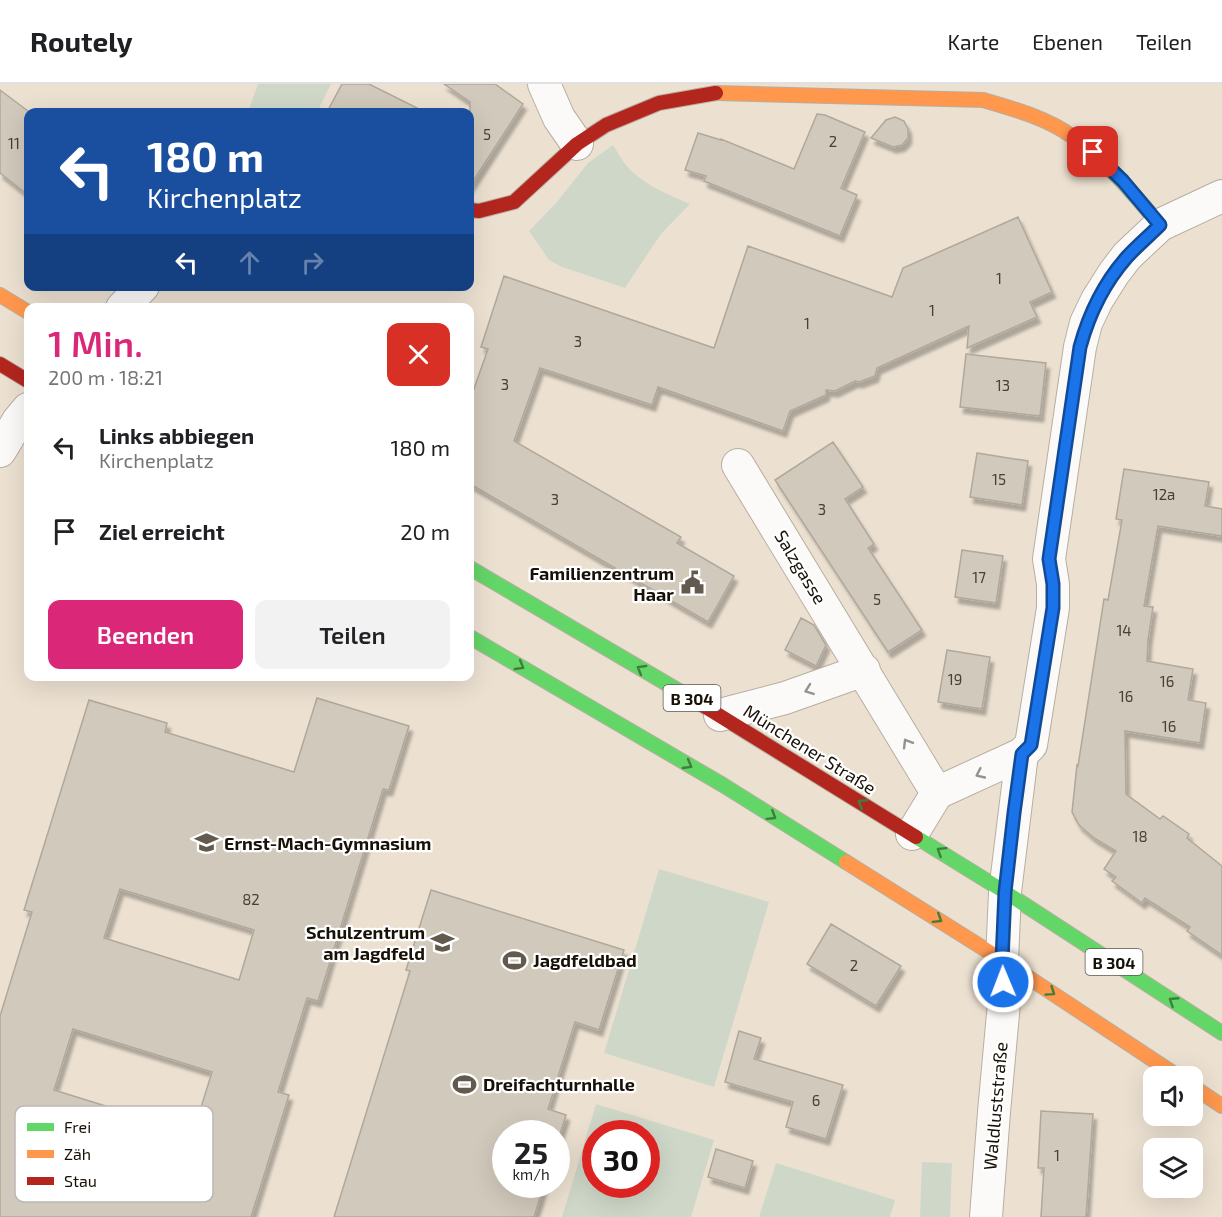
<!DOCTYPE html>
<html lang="de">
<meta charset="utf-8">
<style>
:root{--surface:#fff;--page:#f2f2f2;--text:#202124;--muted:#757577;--line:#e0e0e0;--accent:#db2777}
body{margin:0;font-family:"Exo 2",sans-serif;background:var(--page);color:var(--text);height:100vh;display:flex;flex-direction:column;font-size:22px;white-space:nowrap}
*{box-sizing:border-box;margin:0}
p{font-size:20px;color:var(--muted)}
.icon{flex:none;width:33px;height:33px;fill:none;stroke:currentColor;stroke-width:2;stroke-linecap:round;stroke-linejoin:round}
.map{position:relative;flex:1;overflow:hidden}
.sheet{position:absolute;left:24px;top:219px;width:450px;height:378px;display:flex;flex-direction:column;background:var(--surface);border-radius:12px;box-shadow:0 6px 24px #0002}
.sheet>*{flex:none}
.guide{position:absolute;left:24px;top:24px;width:450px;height:183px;border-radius:12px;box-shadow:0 6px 24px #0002;background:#1a4fa0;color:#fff;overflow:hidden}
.fabs{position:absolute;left:1143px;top:982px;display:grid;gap:12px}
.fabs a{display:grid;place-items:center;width:60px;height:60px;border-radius:12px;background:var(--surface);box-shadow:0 6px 24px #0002;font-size:30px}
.speed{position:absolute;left:492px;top:1036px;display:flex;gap:12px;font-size:30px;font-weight:700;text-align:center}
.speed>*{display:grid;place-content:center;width:78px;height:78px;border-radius:50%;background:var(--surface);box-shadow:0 6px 24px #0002;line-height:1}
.speed small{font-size:15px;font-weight:400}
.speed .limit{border:9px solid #d22;background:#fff;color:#111}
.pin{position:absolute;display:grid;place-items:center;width:51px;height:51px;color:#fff;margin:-26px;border-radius:12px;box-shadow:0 3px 9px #0006}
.me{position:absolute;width:66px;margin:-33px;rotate:359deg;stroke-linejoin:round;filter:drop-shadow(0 0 4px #0008)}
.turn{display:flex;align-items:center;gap:21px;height:126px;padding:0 24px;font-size:27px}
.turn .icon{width:78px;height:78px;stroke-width:2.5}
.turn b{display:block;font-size:42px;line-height:51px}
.lanes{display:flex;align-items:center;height:57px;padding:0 24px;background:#0003;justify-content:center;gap:30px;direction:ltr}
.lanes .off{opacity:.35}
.round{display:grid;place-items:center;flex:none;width:63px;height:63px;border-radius:12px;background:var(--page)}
.head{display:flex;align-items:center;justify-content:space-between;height:102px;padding:0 24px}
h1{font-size:36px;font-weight:600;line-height:45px;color:var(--accent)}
.button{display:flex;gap:12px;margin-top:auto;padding:12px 24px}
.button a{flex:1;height:69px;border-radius:12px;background:var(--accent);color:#fff;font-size:24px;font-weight:600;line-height:69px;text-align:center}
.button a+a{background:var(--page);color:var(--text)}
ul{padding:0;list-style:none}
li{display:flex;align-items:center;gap:18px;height:84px;padding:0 24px}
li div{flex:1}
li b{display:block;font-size:22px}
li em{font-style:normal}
header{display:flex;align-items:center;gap:36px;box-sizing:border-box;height:84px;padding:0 30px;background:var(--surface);border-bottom:2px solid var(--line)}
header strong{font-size:28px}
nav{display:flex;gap:33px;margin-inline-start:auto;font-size:21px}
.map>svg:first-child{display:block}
.green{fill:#cfd8c8;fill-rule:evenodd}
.building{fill:#d1c9bb;stroke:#b0a89b;stroke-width:1.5;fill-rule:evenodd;filter:url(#shadow)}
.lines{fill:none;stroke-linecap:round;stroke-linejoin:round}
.street-casing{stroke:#b7aea1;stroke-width:34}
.fast-casing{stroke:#b7aea1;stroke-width:16}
.slow-casing{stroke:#b7aea1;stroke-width:16}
.jam-casing{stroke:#b7aea1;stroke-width:16}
.street{stroke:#fcfaf8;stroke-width:32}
.fast{stroke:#63d668;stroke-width:14}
.slow{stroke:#ff974d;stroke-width:14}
.jam{stroke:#b3261e;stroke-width:14}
.oneway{stroke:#417d3c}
.oneway2{stroke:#95918c}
.route-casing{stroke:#114b97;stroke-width:15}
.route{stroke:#1a73e8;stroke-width:10}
.labels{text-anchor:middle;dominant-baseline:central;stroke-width:4.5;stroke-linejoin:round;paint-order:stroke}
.number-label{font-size:15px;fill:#474035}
.shield{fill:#fff;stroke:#5d5851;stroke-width:1.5}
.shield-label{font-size:16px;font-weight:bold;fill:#181107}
.street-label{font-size:18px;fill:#181107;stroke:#fff}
.poi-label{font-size:18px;font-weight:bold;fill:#181107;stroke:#fff;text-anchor:start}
.key{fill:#fff;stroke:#bab8b5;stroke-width:1.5}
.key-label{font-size:16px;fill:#181107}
</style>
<header>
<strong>Routely</strong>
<nav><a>Karte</a><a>Ebenen</a><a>Teilen</a></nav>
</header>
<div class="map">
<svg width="1222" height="1133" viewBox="0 0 1222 1133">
<defs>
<filter id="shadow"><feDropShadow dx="3.5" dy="6" stdDeviation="1.5" flood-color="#0004"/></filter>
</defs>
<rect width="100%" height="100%" fill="#ece1d1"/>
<path class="green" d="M258 0H331L317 28H248Z
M613 61C617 67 621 75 626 81 642 100 667 110 690 120L661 150 625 204 562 183 549 176 529 147 556 119 588 79Z
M659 785 769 818 714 1003 604 969Z
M596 1020 714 1056 691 1133H562ZM596 1050H646V1101H596Z
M922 1078 952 1079 950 1133H920Z
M776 1079 895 1116 890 1133H759Z"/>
<path class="building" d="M342 0H369L425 28H327Z
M444 0H495L523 20 470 102V18Z
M0 6 28 27V111L0 89Z
M817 30 825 31 865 48 841 104 857 111 840 152 704 97 706 92 685 86 698 49 721 56V55L794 85Z
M895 33 904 37 908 45V54L902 61 893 63 871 54 886 36Z
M1018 133 1052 208 1030 218 1037 233 967 264 969 242 877 284 875 292 859 298 855 297 835 307 826 306V311L790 327 783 347 658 303 652 321 540 284 514 357 681 453 677 459 734 492 708 538 470 400V316L488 265 481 263 504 192 714 264 748 162 892 213 903 184Z
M966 270 1046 279 1040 332 960 323Z
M833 358 863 403 845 415 874 460 868 464 922 546 888 568 775 396Z
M977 369 1028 377 1022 421 970 413Z
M1124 385 1209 398 1205 422 1222 425V452L1158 442 1144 522 1153 523 1148 556 1147 577 1193 585 1188 616 1206 619 1200 659 1125 647 1126 710 1160 735 1163 732 1189 750 1187 754 1222 782V871L1187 847 1190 843 1145 814 1142 819 1112 797 1116 793 1104 785 1116 767 1094 754 1079 741 1072 728 1077 681 1078 682 1104 515 1108 516 1122 436 1116 435Z
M962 466 1003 472 996 519 955 513Z
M801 534 814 541 826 561 816 582 785 566Z
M947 566 990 573 982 625 938 618Z
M317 614 409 642 389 706 383 705 318 917 307 914 278 1008 289 1011 251 1133H0V932L32 828 24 826 89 616 167 639 165 648 294 688ZM120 805 254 846 239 896 104 854ZM73 945 212 988 193 1049 54 1006Z
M431 806 624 866 599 946 575 938 548 1025 566 1031 560 1050H506V1101H544L534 1133H334L410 887 406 886Z
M831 840 901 882 876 922 807 880Z
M739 947 761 954 754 975 843 1001 826 1055 786 1043 793 1018 725 998Z
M1041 1027 1093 1030 1086 1133H1041L1044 1084H1038Z
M716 1065 753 1077 745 1104 708 1093Z"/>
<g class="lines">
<defs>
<path id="street" d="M544 0 559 34 577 60
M122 224 143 202
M0 367 18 337 28 325
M738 381 937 709
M720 631 785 614 864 586
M937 709 1022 670 1031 661 1053 524V500L1049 475 1080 263 1086 239 1097 216 1114 189 1127 172 1160 141 1222 112
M912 750 937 709
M986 1133 994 1028 1004 919 1002 876 1005 808 1022 670"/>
<path id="fast" d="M1073 53C1108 79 1133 109 1160 141
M470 484 691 614
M470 553 723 701 846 778
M916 753 1005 808 1222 949"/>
<path id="slow" d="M716 9 983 16C1014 25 1047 34 1073 53
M0 211 28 228
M846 778 1002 876 1179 993
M1192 1002 1222 1022"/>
<path id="jam" d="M470 126 479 127 514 118 577 60 606 41 659 19 716 9
M0 280 28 297
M691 614 916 753"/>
</defs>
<use href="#street" class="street-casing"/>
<use href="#fast" class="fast-casing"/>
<use href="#slow" class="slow-casing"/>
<use href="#jam" class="jam-casing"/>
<use href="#street" class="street"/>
<use href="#fast" class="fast"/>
<use href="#slow" class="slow"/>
<use href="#jam" class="jam"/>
</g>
<defs><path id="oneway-chevron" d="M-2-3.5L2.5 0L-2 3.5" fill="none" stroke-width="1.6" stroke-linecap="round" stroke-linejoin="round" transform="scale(1.5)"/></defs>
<g class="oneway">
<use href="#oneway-chevron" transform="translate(520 582) rotate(30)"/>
<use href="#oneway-chevron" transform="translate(641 585) rotate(-150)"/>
<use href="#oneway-chevron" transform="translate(688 681) rotate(30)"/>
<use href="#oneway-chevron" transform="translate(862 719) rotate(-148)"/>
<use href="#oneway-chevron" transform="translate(772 732) rotate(32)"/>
<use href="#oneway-chevron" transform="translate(941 767) rotate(-148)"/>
<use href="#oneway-chevron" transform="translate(938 835) rotate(32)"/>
<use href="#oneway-chevron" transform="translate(1051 908) rotate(34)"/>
<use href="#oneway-chevron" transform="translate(1173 917) rotate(-147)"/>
</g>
<g class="oneway2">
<use href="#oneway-chevron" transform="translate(809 606) rotate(160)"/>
<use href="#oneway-chevron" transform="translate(907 659) rotate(-121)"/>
<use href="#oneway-chevron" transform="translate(980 690) rotate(155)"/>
</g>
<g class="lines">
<defs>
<path id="route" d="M1003 898 1002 876 1005 808 1014 729 1022 670 1031 661 1053 524V500L1049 475 1080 263C1089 230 1104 199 1127 173 1137 162 1149 152 1160 141L1123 97 1093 68"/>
</defs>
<use href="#route" class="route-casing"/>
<use href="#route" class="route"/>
</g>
<defs>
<symbol id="civic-bare" viewBox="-9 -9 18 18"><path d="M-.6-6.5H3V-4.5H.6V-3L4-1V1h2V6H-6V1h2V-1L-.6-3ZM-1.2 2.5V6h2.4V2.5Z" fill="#625a4e" stroke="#fff" stroke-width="2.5" paint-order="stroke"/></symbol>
<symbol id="school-bare" viewBox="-9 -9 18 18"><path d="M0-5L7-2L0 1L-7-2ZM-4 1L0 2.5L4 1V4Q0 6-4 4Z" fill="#625a4e" stroke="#fff" stroke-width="2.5" paint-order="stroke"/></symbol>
<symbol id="stadium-bare" viewBox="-9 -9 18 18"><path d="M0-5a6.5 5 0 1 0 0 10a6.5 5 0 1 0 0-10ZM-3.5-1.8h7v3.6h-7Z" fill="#625a4e" stroke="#fff" stroke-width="2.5" paint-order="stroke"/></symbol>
</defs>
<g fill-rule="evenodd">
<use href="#civic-bare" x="676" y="482" width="33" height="33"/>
<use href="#school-bare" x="190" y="742" width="33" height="33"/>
<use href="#school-bare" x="426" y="842" width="33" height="33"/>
<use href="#stadium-bare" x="498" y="860" width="33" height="33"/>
<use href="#stadium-bare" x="448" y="984" width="33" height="33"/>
</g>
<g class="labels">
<g class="number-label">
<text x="487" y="50">5</text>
<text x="833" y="57">2</text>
<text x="14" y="59">11</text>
<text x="999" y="194">1</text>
<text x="932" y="226">1</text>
<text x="807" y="239">1</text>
<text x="578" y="257">3</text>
<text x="505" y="300">3</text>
<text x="1003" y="301">13</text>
<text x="999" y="395">15</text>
<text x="1164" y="410">12a</text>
<text x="555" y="415">3</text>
<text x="822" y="425">3</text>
<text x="979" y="493">17</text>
<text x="877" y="515">5</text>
<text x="1124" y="546">14</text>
<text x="955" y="595">19</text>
<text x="1167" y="597">16</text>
<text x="1126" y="612">16</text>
<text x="1169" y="642">16</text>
<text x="1140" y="752">18</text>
<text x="251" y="815">82</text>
<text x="854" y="881">2</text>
<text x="816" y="1016">6</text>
<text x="1057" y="1071">1</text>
</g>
<g class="shield">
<rect x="663.5" y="601" width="57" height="26" rx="4.5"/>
<rect x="1085.5" y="865" width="57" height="26" rx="4.5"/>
</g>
<g class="shield-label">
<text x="692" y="614">B 304</text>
<text x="1114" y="878">B 304</text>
</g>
<g class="street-label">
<text transform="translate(801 483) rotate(59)">Salzgasse</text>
<text transform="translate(810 665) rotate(32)">Münchener Straße</text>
<text transform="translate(995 1022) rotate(-85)">Waldluststraße</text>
</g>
<g class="poi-label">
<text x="674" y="489" text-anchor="end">Familienzentrum<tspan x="674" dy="21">Haar</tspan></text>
<text x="224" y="759">Ernst-Mach-Gymnasium</text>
<text x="425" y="848" text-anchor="end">Schulzentrum<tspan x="425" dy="21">am Jagdfeld</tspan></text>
<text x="533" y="876">Jagdfeldbad</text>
<text x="483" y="1000">Dreifachturnhalle</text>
</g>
</g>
<rect x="15" y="1022" width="198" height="96" rx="9" class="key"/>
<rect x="27" y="1039" width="27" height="8" fill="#63d668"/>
<rect x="27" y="1066" width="27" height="8" fill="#ff974d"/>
<rect x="27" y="1093" width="27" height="8" fill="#b3261e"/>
<g class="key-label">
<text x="64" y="1049">Frei</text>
<text x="64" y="1076">Zäh</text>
<text x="64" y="1103">Stau</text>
</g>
</svg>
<div class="fabs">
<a><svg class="icon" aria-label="sound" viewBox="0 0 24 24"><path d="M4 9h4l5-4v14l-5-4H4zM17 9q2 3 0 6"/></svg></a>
<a><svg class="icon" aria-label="layers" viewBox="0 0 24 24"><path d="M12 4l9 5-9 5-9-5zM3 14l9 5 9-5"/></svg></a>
</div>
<div class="speed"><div>25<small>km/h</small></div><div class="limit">30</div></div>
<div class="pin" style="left:1093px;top:68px;background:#d93025"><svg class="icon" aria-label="arrive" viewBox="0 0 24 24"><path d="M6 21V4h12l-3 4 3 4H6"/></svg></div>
<svg class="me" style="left:1003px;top:898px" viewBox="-20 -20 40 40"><circle r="17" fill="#1a73e8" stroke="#fff" stroke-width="3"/><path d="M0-11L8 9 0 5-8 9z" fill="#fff"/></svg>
<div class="guide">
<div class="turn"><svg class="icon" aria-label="left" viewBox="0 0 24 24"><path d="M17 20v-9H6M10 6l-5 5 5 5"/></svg><div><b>180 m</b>Kirchenplatz</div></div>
<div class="lanes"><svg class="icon" aria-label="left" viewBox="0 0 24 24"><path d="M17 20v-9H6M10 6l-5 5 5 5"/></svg><svg class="icon off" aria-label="ahead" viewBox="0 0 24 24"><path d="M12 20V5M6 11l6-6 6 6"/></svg><svg class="icon off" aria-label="right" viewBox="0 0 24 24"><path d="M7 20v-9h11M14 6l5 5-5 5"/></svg></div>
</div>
<section class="sheet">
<div class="head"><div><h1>1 Min.</h1><p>200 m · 18:21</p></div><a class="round" style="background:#d93025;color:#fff"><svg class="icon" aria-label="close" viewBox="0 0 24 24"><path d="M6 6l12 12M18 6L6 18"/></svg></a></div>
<ul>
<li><svg class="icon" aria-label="left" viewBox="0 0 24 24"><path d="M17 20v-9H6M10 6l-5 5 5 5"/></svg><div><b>Links abbiegen</b><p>Kirchenplatz</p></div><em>180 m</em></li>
<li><svg class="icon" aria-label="arrive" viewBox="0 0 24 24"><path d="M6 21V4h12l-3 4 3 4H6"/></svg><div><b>Ziel erreicht</b></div><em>20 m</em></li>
</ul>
<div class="button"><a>Beenden</a><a>Teilen</a></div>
</section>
</div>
